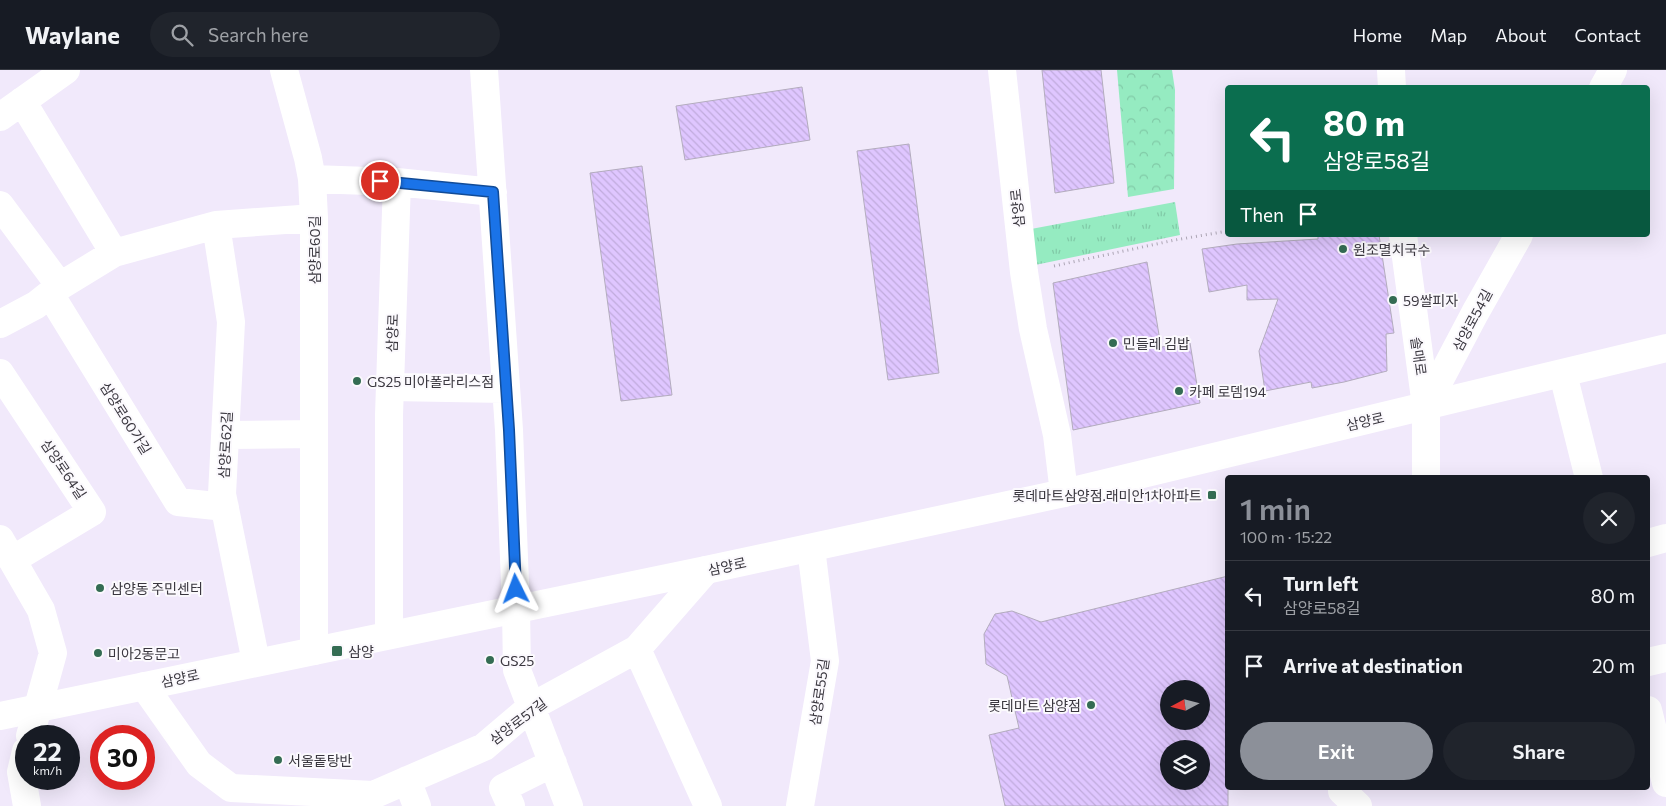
<!DOCTYPE html>
<meta charset="utf-8">
<style>
:root{--surface:#171b24;--page:#20242c;--text:#f1f3f6;--muted:#9ea1a6;--line:#363941;--accent:#8c9099}
body{margin:0;font-family:Commissioner,"Noto Sans KR",sans-serif;background:var(--page);color:var(--text);height:100vh;display:flex;flex-direction:column;font-size:19px;white-space:nowrap}
*{box-sizing:border-box;margin:0}
p{font-size:16px;color:var(--muted)}
.icon{flex:none;width:28px;height:28px;fill:none;stroke:currentColor;stroke-width:2;stroke-linecap:round;stroke-linejoin:round}
.map{position:relative;flex:1;overflow:hidden}
.panel{position:absolute;left:1225px;top:405px;width:425px;height:315px;display:flex;flex-direction:column;background:var(--surface);border-radius:5px;box-shadow:0 5px 20px #0002}
.panel>*{flex:none}
.banner{position:absolute;left:1225px;top:15px;width:425px;height:152px;border-radius:5px;box-shadow:0 5px 20px #0002;background:#0b6e4f;color:#fff;overflow:hidden}
.needle{width:32px;rotate:263deg}
.fabs{position:absolute;left:1160px;top:610px;display:grid;gap:10px}
.fabs a{display:grid;place-items:center;width:50px;height:50px;border-radius:50%;background:var(--surface);box-shadow:0 5px 20px #0002;font-size:25px}
.speed{position:absolute;left:15px;top:655px;display:flex;gap:10px;font-size:25px;font-weight:700;text-align:center}
.speed>*{display:grid;place-content:center;width:65px;height:65px;border-radius:50%;background:var(--surface);box-shadow:0 5px 20px #0002;line-height:1}
.speed small{font-size:12px;font-weight:400}
.speed .limit{border:8px solid #d22;background:#fff;color:#111}
.pin{position:absolute;display:grid;place-items:center;width:42px;height:42px;color:#fff;margin:-21px;border:2px solid #fff;border-radius:50%;box-shadow:0 1px 5px #0007}
.me{position:absolute;width:55px;margin:-28px;rotate:357deg;stroke-linejoin:round;filter:drop-shadow(0 0 4px #0008)}
.turn{display:flex;align-items:center;gap:18px;height:105px;padding:0 15px;font-size:22px}
.turn .icon{width:65px;height:65px;stroke-width:2.5}
.turn b{display:block;font-size:35px;line-height:42px}
.then{display:flex;align-items:center;height:48px;padding:0 15px;background:#0003;gap:10px;font-size:19px}
.round{display:grid;place-items:center;flex:none;width:52px;height:52px;border-radius:26px;background:var(--page)}
.overview{display:flex;align-items:center;justify-content:space-between;height:85px;padding:0 15px}
h1{font-size:30px;font-weight:600;line-height:38px;color:var(--accent)}
.primary-button{display:flex;gap:10px;margin-top:auto;padding:10px 15px}
.primary-button a{flex:1;height:58px;border-radius:30px;background:var(--accent);color:#fff;font-size:20px;font-weight:600;line-height:58px;text-align:center}
.primary-button a+a{background:var(--page);color:var(--text)}
ul{padding:0;list-style:none}
li{display:flex;align-items:center;gap:15px;height:70px;padding:0 15px;border-top:1px solid var(--line)}
li div{flex:1}
li b{display:block;font-size:19px}
li em{font-style:normal}
header{display:flex;align-items:center;gap:30px;box-sizing:border-box;height:70px;padding:0 25px;background:var(--surface);border-bottom:1px solid var(--line)}
header strong{font-size:24px}
nav{display:flex;gap:28px;margin-inline-start:auto;font-size:18px}
.search{width:350px;height:45px;background:var(--page);display:flex;align-items:center;gap:12px;box-sizing:border-box;padding:0 18px;border-radius:28px;color:var(--muted);font-size:19px}
.map>svg:first-child{display:block}
.grass{fill:url(#grass-tufts)}
.park{fill:url(#park-crowns)}
.building{fill:url(#building-back-hatch);stroke:#b3acbd;fill-rule:evenodd}
.lines{fill:none;stroke-linecap:round;stroke-linejoin:round}
.path{stroke:#aca5b4;stroke-width:3;stroke-dasharray:1 4;stroke-linecap:butt}
.minor{stroke:#fff;stroke-width:28}
.major{stroke:#fff;stroke-width:28}
.route-casing{stroke:#114b97;stroke-width:12}
.route{stroke:#1a73e8;stroke-width:9}
.poi-dot{fill:#346c53;stroke:#fbf9fd;stroke-width:2}
.labels{text-anchor:middle;dominant-baseline:central;stroke-width:4;stroke-linejoin:round;paint-order:stroke}
.street-label{font-size:14px;fill:#3a373f;stroke:#fbf9fd}
.poi-label{font-size:14px;fill:#3a373f;stroke:#fbf9fd;text-anchor:start}
</style>
<header>
<strong>Waylane</strong>
<div class="search"><svg class="icon" aria-label="search" viewBox="0 0 24 24"><circle cx="10" cy="10" r="6"/><path d="M15 15l6 6"/></svg>Search here</div>
<nav><a>Home</a><a>Map</a><a>About</a><a>Contact</a></nav>
</header>
<div class="map">
<svg width="1666" height="736" viewBox="0 0 1666 736">
<defs>
<pattern id="grass-tufts" width="24" height="20" patternUnits="userSpaceOnUse" patternTransform="scale(1.25)"><rect width="24" height="20" fill="#95ebc1"/><path d="M3 7l-1-3M5 7V3M7 7l1-3M15 17l-1-3M17 17v-4M19 17l1-3" fill="none" stroke="#81caa7"/></pattern>
<pattern id="park-crowns" width="20" height="18" patternUnits="userSpaceOnUse" patternTransform="scale(1.25)"><rect width="20" height="18" fill="#95ebc1"/><path d="M2 6a3 3 0 1 1 6 0M12 15a3 3 0 1 1 6 0" fill="none" stroke="#81caa7"/></pattern>
<pattern id="building-back-hatch" width="6" height="6" patternUnits="userSpaceOnUse" patternTransform="scale(1.25)"><rect width="6" height="6" fill="#dfc6ff"/><path d="M-1 5l2 2M0 0l6 6M5-1l2 2" fill="none" stroke="#c0abdc"/></pattern>
</defs>
<rect width="100%" height="100%" fill="#f1e9fb"/>
<path class="grass" d="M1175 132 1180 165 1035 195 1031 159Z"/>
<path class="park" d="M1117 0H1172L1175 20 1174 119 1128 127Z"/>
<path class="building" d="M1042 0H1101L1114 113 1055 123Z
M802 17 810 70 685 90 676 36Z
M909 74 939 303 888 310 857 81Z
M642 96 672 325 621 331 590 103Z
M1318 165H1379L1394 263 1386 264 1387 301 1344 312 1312 318 1311 312 1265 321 1259 281 1278 229 1247 230V215L1209 222 1202 179 1237 174 1318 169Z
M1147 192 1161 277 1190 273 1200 333 1073 360 1053 213Z
M1228 506V736H1005L989 665 1019 658 1007 606 986 594 984 564 995 544 1012 541 1041 552ZM1169 619H1201V651H1169ZM1169 679H1201V711H1169Z"/>
<g class="lines">
<path class="path" d="M1054 196 1175 170 1222 162 1228 163"/>
<path class="minor" d="M284 0 308 88 312 109 314 148V581
M484 0 509 360 516 539 517 600 569 736
M1002 0 1024 202 1033 259 1057 365 1064 423
M1391 0 1392 18
M1603 18 1613 0
M22 31 114 183
M0 47 66 0
M312 109 397 112 493 122
M0 135 60 216
M216 155 231 252 222 424 256 592
M1403 165 1426 336V408
M50 224 178 432 225 437
M0 254 36 235 60 216 114 183 216 155 314 148
M0 303 92 442 12 490
M1563 304 1589 408
M390 317 506 319
M1426 336 1475 243 1519 165
M226 365 314 364
M0 469 41 540 53 583 30 666
M1648 473 1666 468
M389 565V345L397 112
M637 579 708 736
M1648 592 1666 588
M144 616 199 694 231 718 373 725 484 677 531 637 637 579 706 500
M1648 640 1666 713
M26 681 21 702 27 736
M407 710 417 736
M1342 721 1358 736
M511 736 503 718 553 693
M800 736 825 591 811 478"/>
<path class="major" d="M0 646 706 500 1064 423 1666 278"/>
</g>
<g class="lines">
<defs>
<path id="route" d="M380 111 493 122 509 360 516 519"/>
</defs>
<use href="#route" class="route-casing"/>
<use href="#route" class="route"/>
</g>
<g class="poi-dot">
<circle cx="1343" cy="179" r="5"/>
<circle cx="1393" cy="230" r="5"/>
<circle cx="1113" cy="273" r="5"/>
<circle cx="357" cy="311" r="5"/>
<circle cx="1179" cy="321" r="5"/>
<rect x="1207" y="420" width="10" height="10" rx="2.5"/>
<circle cx="100" cy="518" r="5"/>
<rect x="331" y="575" width="12" height="12" rx="2.5"/>
<circle cx="98" cy="583" r="5"/>
<circle cx="490" cy="590" r="5"/>
<circle cx="1091" cy="635" r="5"/>
<circle cx="278" cy="690" r="5"/>
</g>
<g class="labels">
<g class="street-label">
<text transform="translate(1017 138) rotate(-96)">삼양로</text>
<text transform="translate(314 180) rotate(-90)">삼양로60길</text>
<text transform="translate(1472 250) rotate(-62)">삼양로54길</text>
<text transform="translate(392 263) rotate(-88)">삼양로</text>
<text transform="translate(1419 286) rotate(82)">솔매로</text>
<text transform="translate(126 348) rotate(58)">삼양로60가길</text>
<text transform="translate(1365 351) rotate(-13)">삼양로</text>
<text transform="translate(225 375) rotate(-87)">삼양로62길</text>
<text transform="translate(64 399) rotate(56)">삼양로64길</text>
<text transform="translate(727 496) rotate(-12)">삼양로</text>
<text transform="translate(180 608) rotate(-12)">삼양로</text>
<text transform="translate(819 622) rotate(-82)">삼양로55길</text>
<text transform="translate(518 651) rotate(-37)">삼양로57길</text>
</g>
<g class="poi-label">
<text x="1353" y="179">원조멸치국수</text>
<text x="1403" y="230">59쌀피자</text>
<text x="1123" y="273">민들레 김밥</text>
<text x="367" y="311">GS25 미아폴라리스점</text>
<text x="1189" y="321">카페 로뎀194</text>
<text x="1202" y="425" text-anchor="end">롯데마트삼양점.래미안1차아파트</text>
<text x="110" y="518">삼양동 주민센터</text>
<text x="348" y="581">삼양</text>
<text x="108" y="583">미아2동문고</text>
<text x="500" y="590">GS25</text>
<text x="1081" y="635" text-anchor="end">롯데마트 삼양점</text>
<text x="288" y="690">서울돝탕반</text>
</g>
</g>
</svg>
<div class="fabs">
<a><svg class="needle" viewBox="-14 -14 28 28"><path d="M0-13l5 13h-10z" fill="#e53935"/><path d="M0 13l5-13h-10z" fill="#9ea1a6"/></svg></a>
<a><svg class="icon" aria-label="layers" viewBox="0 0 24 24"><path d="M12 4l9 5-9 5-9-5zM3 14l9 5 9-5"/></svg></a>
</div>
<div class="speed"><div>22<small>km/h</small></div><div class="limit">30</div></div>
<div class="pin" style="left:380px;top:111px;background:#d93025"><svg class="icon" aria-label="arrive" viewBox="0 0 24 24"><path d="M6 21V4h12l-3 4 3 4H6"/></svg></div>
<svg class="me" style="left:516px;top:519px" viewBox="-20 -20 40 40"><path d="M0-17L14 15 0 8-14 15z" fill="#1a73e8" stroke="#fff" stroke-width="4"/></svg>
<div class="banner">
<div class="turn"><svg class="icon" aria-label="left" viewBox="0 0 24 24"><path d="M17 20v-9H6M10 6l-5 5 5 5"/></svg><div><b>80 m</b>삼양로58길</div></div>
<div class="then">Then<svg class="icon" aria-label="arrive" viewBox="0 0 24 24"><path d="M6 21V4h12l-3 4 3 4H6"/></svg></div>
</div>
<section class="panel">
<div class="overview"><div><h1>1 min</h1><p>100 m · 15:22</p></div><a class="round"><svg class="icon" aria-label="close" viewBox="0 0 24 24"><path d="M6 6l12 12M18 6L6 18"/></svg></a></div>
<ul>
<li><svg class="icon" aria-label="left" viewBox="0 0 24 24"><path d="M17 20v-9H6M10 6l-5 5 5 5"/></svg><div><b>Turn left</b><p>삼양로58길</p></div><em>80 m</em></li>
<li><svg class="icon" aria-label="arrive" viewBox="0 0 24 24"><path d="M6 21V4h12l-3 4 3 4H6"/></svg><div><b>Arrive at destination</b></div><em>20 m</em></li>
</ul>
<div class="primary-button"><a>Exit</a><a>Share</a></div>
</section>
</div>
